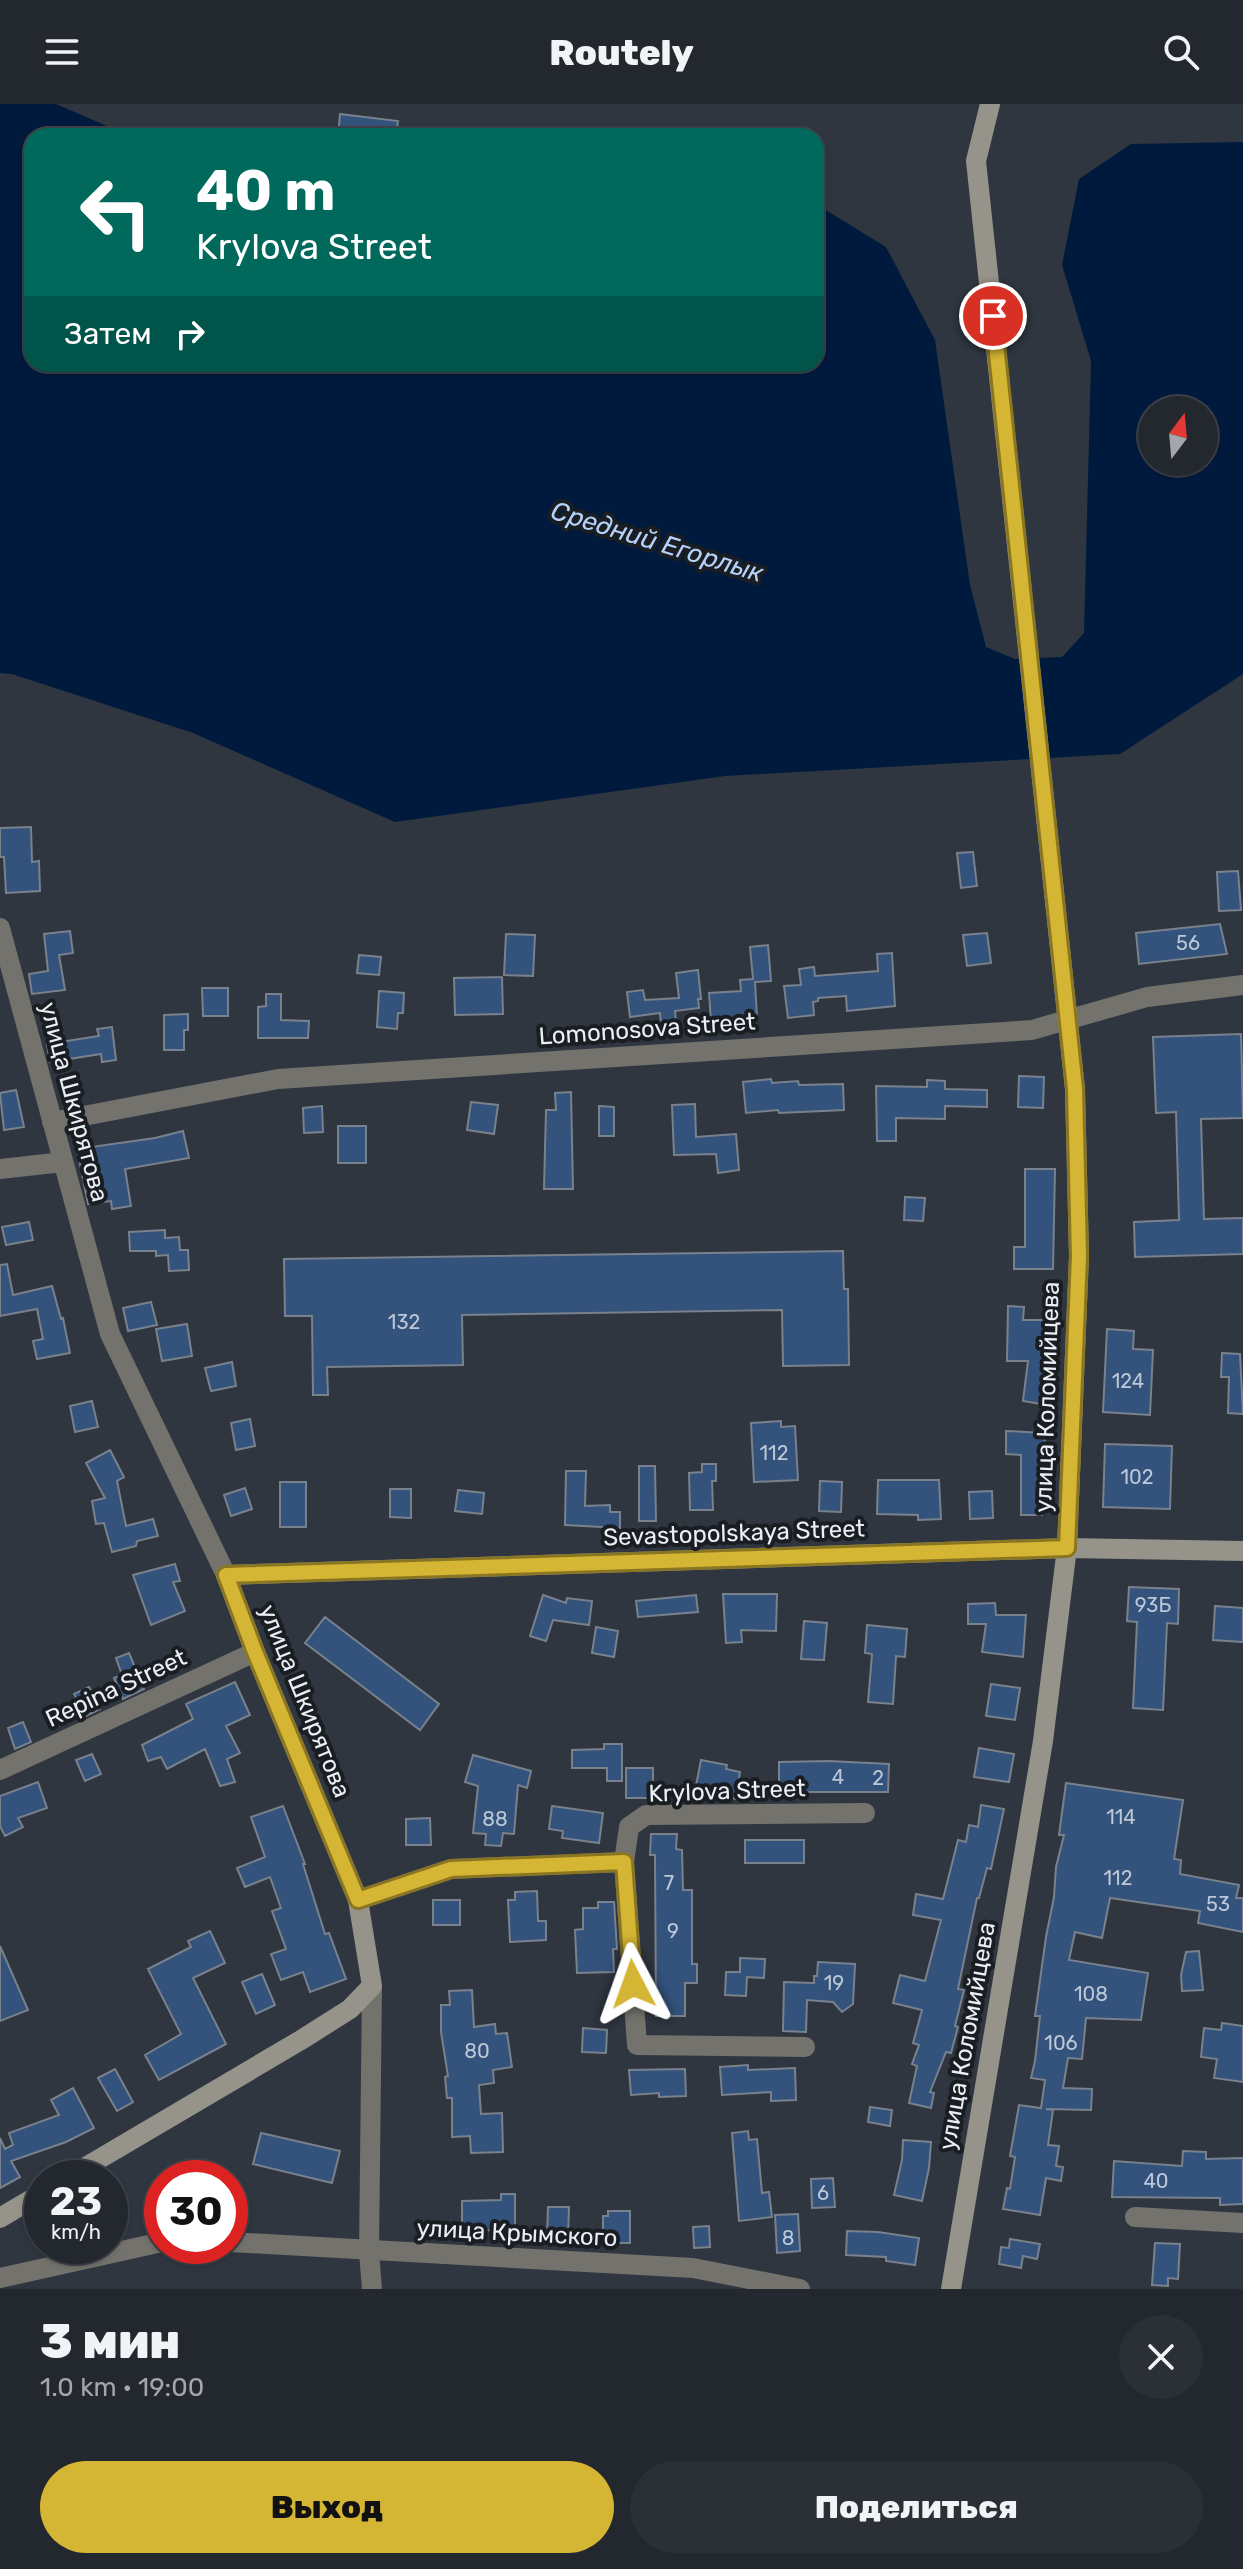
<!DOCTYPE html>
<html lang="ru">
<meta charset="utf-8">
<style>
:root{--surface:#23282f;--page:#2b3037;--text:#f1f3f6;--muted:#a3a6aa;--line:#40444b;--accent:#d5b534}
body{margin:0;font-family:Rubik,sans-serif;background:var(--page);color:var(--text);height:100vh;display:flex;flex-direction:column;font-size:30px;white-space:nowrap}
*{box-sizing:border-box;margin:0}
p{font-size:26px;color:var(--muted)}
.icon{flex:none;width:44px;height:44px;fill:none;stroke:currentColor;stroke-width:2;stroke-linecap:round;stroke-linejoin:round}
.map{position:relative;height:2185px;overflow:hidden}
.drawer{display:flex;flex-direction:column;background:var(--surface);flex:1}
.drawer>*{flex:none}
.guide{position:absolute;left:24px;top:24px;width:800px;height:244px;border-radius:24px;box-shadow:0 2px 6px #0004,0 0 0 2px var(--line);background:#00695c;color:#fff;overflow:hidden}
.needle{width:52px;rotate:16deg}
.tools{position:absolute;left:1138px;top:292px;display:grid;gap:16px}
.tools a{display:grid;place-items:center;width:80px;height:80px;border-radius:50%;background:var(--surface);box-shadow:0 2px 6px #0004,0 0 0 2px var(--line);font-size:40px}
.speed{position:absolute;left:24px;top:2056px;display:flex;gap:16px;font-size:40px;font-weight:700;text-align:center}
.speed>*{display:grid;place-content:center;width:104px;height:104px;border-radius:50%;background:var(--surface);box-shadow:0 2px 6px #0004,0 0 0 2px var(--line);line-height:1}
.speed small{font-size:20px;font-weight:400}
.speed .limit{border:12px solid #d22;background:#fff;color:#111}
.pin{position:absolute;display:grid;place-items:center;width:68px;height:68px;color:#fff;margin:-34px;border:4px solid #fff;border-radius:50%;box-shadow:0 2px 8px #0007}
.me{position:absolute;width:88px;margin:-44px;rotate:356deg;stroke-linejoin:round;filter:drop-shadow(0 0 6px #0008)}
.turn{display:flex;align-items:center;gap:28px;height:168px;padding:0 40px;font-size:36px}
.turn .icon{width:104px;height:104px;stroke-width:2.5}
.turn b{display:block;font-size:56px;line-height:68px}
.then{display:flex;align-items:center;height:76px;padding:0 40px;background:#0003;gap:16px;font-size:30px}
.round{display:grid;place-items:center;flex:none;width:84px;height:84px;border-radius:42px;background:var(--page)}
.overview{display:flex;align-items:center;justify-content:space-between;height:136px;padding:0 40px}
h1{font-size:48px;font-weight:800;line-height:60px}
.cta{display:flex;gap:16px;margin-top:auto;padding:16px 40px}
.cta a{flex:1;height:92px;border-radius:48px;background:var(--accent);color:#111;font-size:32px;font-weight:800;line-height:92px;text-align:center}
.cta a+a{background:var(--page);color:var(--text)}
header{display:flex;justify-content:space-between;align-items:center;height:104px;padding:0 40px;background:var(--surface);font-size:36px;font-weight:800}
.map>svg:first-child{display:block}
.water{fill:#001a3e;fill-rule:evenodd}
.building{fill:#33527c;stroke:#79818c;stroke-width:2}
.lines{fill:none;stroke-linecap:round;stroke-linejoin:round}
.street{stroke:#73726c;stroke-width:20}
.secondary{stroke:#95938a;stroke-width:20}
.route-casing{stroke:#8a7622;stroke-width:20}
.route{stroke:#d5b534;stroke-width:14}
.labels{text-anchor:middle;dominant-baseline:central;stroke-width:8;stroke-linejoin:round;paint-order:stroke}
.number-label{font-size:20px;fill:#bcc8d7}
.street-label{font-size:24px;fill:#eaeff5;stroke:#1a1d21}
.water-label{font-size:26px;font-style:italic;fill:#b4d2fa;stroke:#1a1d21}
</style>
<header><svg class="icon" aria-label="menu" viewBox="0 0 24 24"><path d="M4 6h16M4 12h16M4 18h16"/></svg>Routely<svg class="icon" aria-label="search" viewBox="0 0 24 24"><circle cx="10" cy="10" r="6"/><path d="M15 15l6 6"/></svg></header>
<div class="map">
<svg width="1243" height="2185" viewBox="0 0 1243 2185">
<rect width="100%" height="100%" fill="#2f363f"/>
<path class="water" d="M0 0H56L130 32H32V260H816V100L886 143 935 236 970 481 986 543 1015 555 1062 553 1084 529 1091 257 1062 161 1079 75 1131 40 1243 38V570L1120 650 725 672 395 718 193 629 12 570 0 569ZM1152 306H1204V358H1152Z"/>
<path class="building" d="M340 10 398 17 396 32H338Z
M31 723 32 758 39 757 40 787 6 789 4 753H0V724Z
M973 748 977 782 961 784 957 749Z
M1238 767 1241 806 1219 807 1217 768Z
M1220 820 1227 850 1139 860 1136 829Z
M70 827 73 849 59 851 65 886 32 890 29 870 48 867 44 830Z
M987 829 991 859 967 862 963 831Z
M506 830 535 831 533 872 504 871Z
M768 841 771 877 755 878 757 913 711 917 709 889 741 887 740 876 753 875 750 843Z
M892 849 895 902 847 907 846 892 818 894V897L813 898 814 911 788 914 784 882 801 881 799 865 814 863 815 872 878 867 877 850Z
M359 851 381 853 379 871 357 869Z
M698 866 701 895H698L699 904 675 907 676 920 661 921 660 909 630 913 627 888 643 886 645 896 679 894 676 869Z
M502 873 503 910 455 911 454 874Z
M202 884H228V912H203Z
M379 887 404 889 403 909H398L397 925 377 923Z
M266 890H281V916L309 917 308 934H258V903L266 902Z
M188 910V926H184V946H164V911Z
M112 923 116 956 102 958 101 950 50 958 47 940 99 932 97 925Z
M1241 930 1243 1014 1201 1015 1204 1115 1243 1114V1150L1135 1153 1134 1118 1179 1116 1176 1008 1156 1009 1153 933Z
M1019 972 1044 973 1043 1004 1018 1003Z
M771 975 772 979 798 977 799 981 843 980 844 1006 779 1009 778 1006 746 1009 743 978Z
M927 976 945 977V985L987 986V1003L945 1002V1015L896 1014V1037H877L876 982 927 983Z
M16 986 24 1023 4 1026 0 989Z
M571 988 573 1085H544L546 1006H556L555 989Z
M471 998 498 1001 494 1030 467 1026Z
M695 1000 696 1033 736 1030 739 1066 718 1069 716 1050 674 1051 672 1001Z
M322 1002 323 1028 304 1029 303 1004Z
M599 1002 614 1003V1032H599Z
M338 1022H366V1059H338Z
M183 1027 189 1054 125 1065 131 1102 112 1105 111 1097 88 1100 77 1045 155 1034Z
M1025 1065H1055L1053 1165H1014V1143H1025Z
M905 1093 925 1094 923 1117 904 1116Z
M29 1118 33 1136 6 1141 2 1123Z
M165 1126V1134L179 1133 180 1146H188L189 1166 169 1167 168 1151 156 1152V1147H130L129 1128Z
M843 1147 844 1185H848L849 1261 783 1262 782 1206 462 1211 463 1261 327 1263 328 1291H313L312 1212H285L284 1155Z
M7 1160 13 1191 52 1182 61 1215 63 1214 70 1249 37 1255 33 1237 43 1235 37 1205 0 1212V1161Z
M151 1198 157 1221 128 1227 123 1204Z
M1008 1202 1024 1203 1023 1216H1050L1047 1301 1023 1297 1028 1257H1007Z
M187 1220 192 1252 162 1257 156 1225Z
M1107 1225 1134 1227 1133 1245 1153 1246 1150 1311 1103 1308Z
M1222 1249 1240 1250 1243 1310 1228 1309 1229 1273H1221Z
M232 1258 236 1282 211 1287 205 1264Z
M92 1297 98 1323 75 1328 70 1302Z
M250 1315 255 1342 236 1346 231 1319Z
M781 1317V1323L795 1322 798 1376 754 1378 751 1319Z
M1006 1327 1045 1329 1042 1411H1021V1351L1006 1350Z
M1105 1340 1172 1342 1170 1405 1103 1403Z
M110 1346 124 1373 117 1377 126 1422 153 1415 158 1432 137 1437 136 1442 112 1448 104 1419 96 1420 92 1397 105 1394 86 1359Z
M702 1360H716V1377H712L713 1406H690L689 1369 702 1368Z
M639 1362H655L656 1417H639Z
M566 1367H586L585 1402 610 1401V1408H620V1424L565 1421Z
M878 1376H939L941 1415 918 1416V1411L877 1410Z
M820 1377 842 1378 841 1408 819 1407Z
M280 1378H306V1423H280Z
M245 1384 252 1405 231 1412 224 1391Z
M390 1385H411V1414L390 1413Z
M458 1386 484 1389 482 1410 455 1407Z
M992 1387 993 1414 970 1415 969 1388Z
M175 1460 180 1477 173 1478 185 1507 151 1521 133 1471Z
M1129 1483 1179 1485 1178 1520 1167 1519 1163 1606 1133 1604 1137 1518 1127 1517Z
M723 1490H777L776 1527 741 1526 742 1538 726 1539Z
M543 1491 566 1499 567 1494 592 1497 589 1521 553 1516 546 1537 530 1532Z
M696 1491 698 1508 638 1513 636 1497Z
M995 1499 996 1511H1026L1023 1553 982 1548 986 1520H968V1500Z
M1215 1502 1243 1504V1538L1213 1536Z
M325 1513 439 1600 420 1626 305 1539Z
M804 1517 827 1519 824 1556 801 1555Z
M867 1521 907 1525 905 1553 896 1552 893 1600 868 1598 872 1550 865 1549Z
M596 1523 618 1527 614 1553 592 1549Z
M129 1549 144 1585 123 1595 114 1574 122 1571 116 1554Z
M235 1578 250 1611 226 1622 240 1649 227 1655 235 1678 220 1682 205 1645 167 1665 161 1653 148 1657 142 1641 193 1615 186 1600Z
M991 1580 1020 1584 1015 1616 986 1612Z
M89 1583 100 1605 86 1612 74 1590Z
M23 1618 31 1638 15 1645 8 1624Z
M604 1640H622V1677H607V1664H572V1646L604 1645Z
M979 1644 1014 1650 1009 1678 974 1673Z
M92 1650 101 1670 85 1677 76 1656Z
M473 1651 531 1667 527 1684 518 1681 514 1730 503 1729 501 1742 485 1741 486 1730 473 1729 478 1682 465 1678Z
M701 1656 727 1661 726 1665 740 1668 736 1695 695 1687Z
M829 1657 889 1660 888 1688H779V1658Z
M626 1664H653V1694H626Z
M38 1678 47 1704 18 1714 23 1723 5 1732 0 1722V1692Z
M1066 1679 1183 1696 1174 1755 1181 1756 1180 1770 1239 1781 1236 1794H1243V1828L1198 1819 1200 1807 1110 1794 1102 1834 1075 1828 1069 1856 1148 1869 1141 1916 1086 1914 1082 1955 1068 1954 1063 1984 1092 1985 1091 2006 1046 2005 1053 2006 1048 2041 1059 2042 1056 2062 1063 2063 1061 2077 1046 2074 1040 2111 1003 2105 1007 2084 1010 2085 1015 2053 1010 2052 1019 2001 1041 2004 1045 1976 1031 1974 1035 1957 1040 1912H1035L1046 1833 1054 1793 1056 1763 1064 1731H1059Z
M981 1701 1004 1705 991 1765 987 1764 979 1794H977L958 1885 964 1886 955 1922 958 1923 951 1949 946 1948 930 1988 934 1989 931 2004 909 1999 917 1962 912 1960 919 1941 913 1939 922 1906 893 1899 900 1871 925 1877 941 1816 913 1811 916 1790 943 1795 958 1736 966 1738 969 1721 978 1723Z
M283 1702 305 1760H303L325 1830 329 1829 346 1875 310 1888 303 1868 281 1876 271 1850 286 1845 272 1807 281 1804 270 1773 245 1783 237 1764 265 1753 251 1713Z
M552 1702 603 1709 599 1739 562 1734 563 1727 549 1725Z
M430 1714 431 1741H406V1715Z
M651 1730H677L676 1745 682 1746 683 1786H692V1860H697V1879H685V1912H656L655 1751H650Z
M745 1736H804V1759H745Z
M537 1787 538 1817H546V1836L510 1838 508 1796H515V1788Z
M433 1796H460V1821H433Z
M598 1798H614L617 1845H613L614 1868 577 1869 575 1826 583 1825V1804H598Z
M210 1827 225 1859 193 1874 226 1940 159 1976 145 1951 181 1930 148 1865 191 1843 188 1837Z
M0 1842 28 1906 0 1917Z
M1199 1847 1203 1886 1182 1887 1181 1871 1186 1848Z
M740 1854 765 1855 764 1874 747 1873 746 1892 725 1891 726 1868H740Z
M818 1858 855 1860 853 1900 842 1908 833 1898 807 1896 806 1928 783 1927 784 1878 814 1879V1872H817Z
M262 1870 275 1901 256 1910 242 1878Z
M472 1886 474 1923 495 1920 496 1930 507 1929 512 1963 493 1966 494 1979 479 1981 481 2010 502 2009 503 2048 471 2049 470 2032 452 2033V1994H447L445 1973 448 1972 441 1928V1901H450L449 1887Z
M1222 1919 1243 1922V1978L1214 1974 1217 1955 1201 1953 1204 1924 1221 1926Z
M583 1924 607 1926 606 1949 582 1948Z
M748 1961V1966L795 1964 796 1996 771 1997V1988L722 1991 720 1963Z
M115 1965 133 1998 117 2007 98 1974Z
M685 1965 686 1992 659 1993V1989L631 1991 629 1966Z
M73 1984 94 2024 66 2038 11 2057 20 2073 0 2084V2034L5 2045 13 2041 9 2029 59 2011 51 1996Z
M870 2003 892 2006 890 2022 868 2018Z
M748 2027 749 2036 757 2035 762 2089 769 2088 772 2113 739 2117 732 2029Z
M261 2029 340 2047 332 2079 253 2060Z
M903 2036 931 2038 929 2064 922 2097 894 2091 902 2056Z
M1183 2047 1206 2048V2055L1243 2054V2100L1220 2101V2094L1112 2093 1114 2057 1182 2062Z
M833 2074 835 2103 812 2104 811 2075Z
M501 2090H515V2134H501V2126L462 2127V2097L501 2096Z
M548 2103H569L568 2134 547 2133Z
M608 2107H630V2139H603V2112H608Z
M798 2110 800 2147 777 2149 775 2111Z
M709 2122 710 2143 694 2144 693 2123Z
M847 2127 878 2128 919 2134 915 2161 886 2157V2153L846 2151Z
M1010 2135 1040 2140 1037 2155 1023 2152 1021 2164 999 2160 1001 2143 1009 2144Z
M1155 2139 1180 2140 1178 2175 1168 2174V2182L1152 2181Z"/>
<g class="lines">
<path class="street" d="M0 824 110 1230 226 1471
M52 1018 278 975 1032 926 1147 893 1243 881
M0 1065 63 1058
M0 1666 255 1548
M358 1796 451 1765 624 1758
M805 1943 637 1941 624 1758 629 1723 646 1711 865 1709
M1135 2113 1243 2119
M230 2138 693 2164 800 2185
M0 2174 162 2138
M372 2185 369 2148 372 1882"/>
<path class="secondary" d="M67 2074 301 1936 350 1905 372 1882 358 1796 255 1548 226 1471 1067 1444 1243 1447
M0 2114 42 2089
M951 2185 1043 1637 1067 1444 1079 1152 1075 985 976 57 990 0"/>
</g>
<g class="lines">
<defs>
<path id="route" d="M633 1880 624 1758 451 1765 358 1796 255 1548 226 1471 1067 1444 1079 1152 1075 985 993 212"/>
</defs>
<use href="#route" class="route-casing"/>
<use href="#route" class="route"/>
</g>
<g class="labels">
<g class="number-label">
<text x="1188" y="839">56</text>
<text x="404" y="1218">132</text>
<text x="1128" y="1277">124</text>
<text x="774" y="1349">112</text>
<text x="1137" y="1373">102</text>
<text x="1153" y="1501">93Б</text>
<text x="838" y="1673">4</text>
<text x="878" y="1674">2</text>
<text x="1121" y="1713">114</text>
<text x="495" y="1715">88</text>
<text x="1118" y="1774">112</text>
<text x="669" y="1779">7</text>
<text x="1218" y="1800">53</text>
<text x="673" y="1827">9</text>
<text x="834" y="1879">19</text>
<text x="1091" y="1890">108</text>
<text x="1061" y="1939">106</text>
<text x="477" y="1947">80</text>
<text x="1156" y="2077">40</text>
<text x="823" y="2089">6</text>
<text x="788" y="2134">8</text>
</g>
<g class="street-label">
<text transform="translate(647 925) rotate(-4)">Lomonosova Street</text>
<text transform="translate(74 998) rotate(75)">улица Шкирятова</text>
<text transform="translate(1047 1293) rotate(-88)">улица Коломийцева</text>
<text transform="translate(734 1429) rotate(-2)">Sevastopolskaya Street</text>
<text transform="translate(116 1584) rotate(-25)">Repina Street</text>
<text transform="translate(305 1597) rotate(68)">улица Шкирятова</text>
<text transform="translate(727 1687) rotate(-2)">Krylova Street</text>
<text transform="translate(967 1932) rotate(-80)">улица Коломийцева</text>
<text transform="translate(517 2129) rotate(3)">улица Крымского</text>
</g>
<g class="water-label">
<text transform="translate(657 438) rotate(17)">Средний Егорлык</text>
</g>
</g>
</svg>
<div class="tools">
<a><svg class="needle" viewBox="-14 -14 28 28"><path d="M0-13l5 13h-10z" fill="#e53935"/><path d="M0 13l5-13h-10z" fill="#a3a6aa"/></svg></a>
</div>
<div class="speed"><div>23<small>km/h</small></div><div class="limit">30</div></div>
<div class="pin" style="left:993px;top:212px;background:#d93025"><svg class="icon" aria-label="arrive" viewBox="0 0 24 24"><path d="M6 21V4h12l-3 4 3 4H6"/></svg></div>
<svg class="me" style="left:633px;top:1880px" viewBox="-20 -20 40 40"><path d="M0-17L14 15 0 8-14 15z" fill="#d5b534" stroke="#fff" stroke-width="4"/></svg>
<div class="guide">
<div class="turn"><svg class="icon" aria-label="left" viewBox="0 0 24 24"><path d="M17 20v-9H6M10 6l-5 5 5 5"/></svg><div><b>40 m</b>Krylova Street</div></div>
<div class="then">Затем<svg class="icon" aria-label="right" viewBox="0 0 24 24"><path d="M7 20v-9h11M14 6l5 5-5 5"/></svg></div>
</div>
</div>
<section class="drawer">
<div class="overview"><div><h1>3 мин</h1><p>1.0 km · 19:00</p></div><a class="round"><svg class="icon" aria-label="close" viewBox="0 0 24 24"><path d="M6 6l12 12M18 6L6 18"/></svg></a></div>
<div class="cta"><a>Выход</a><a>Поделиться</a></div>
</section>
